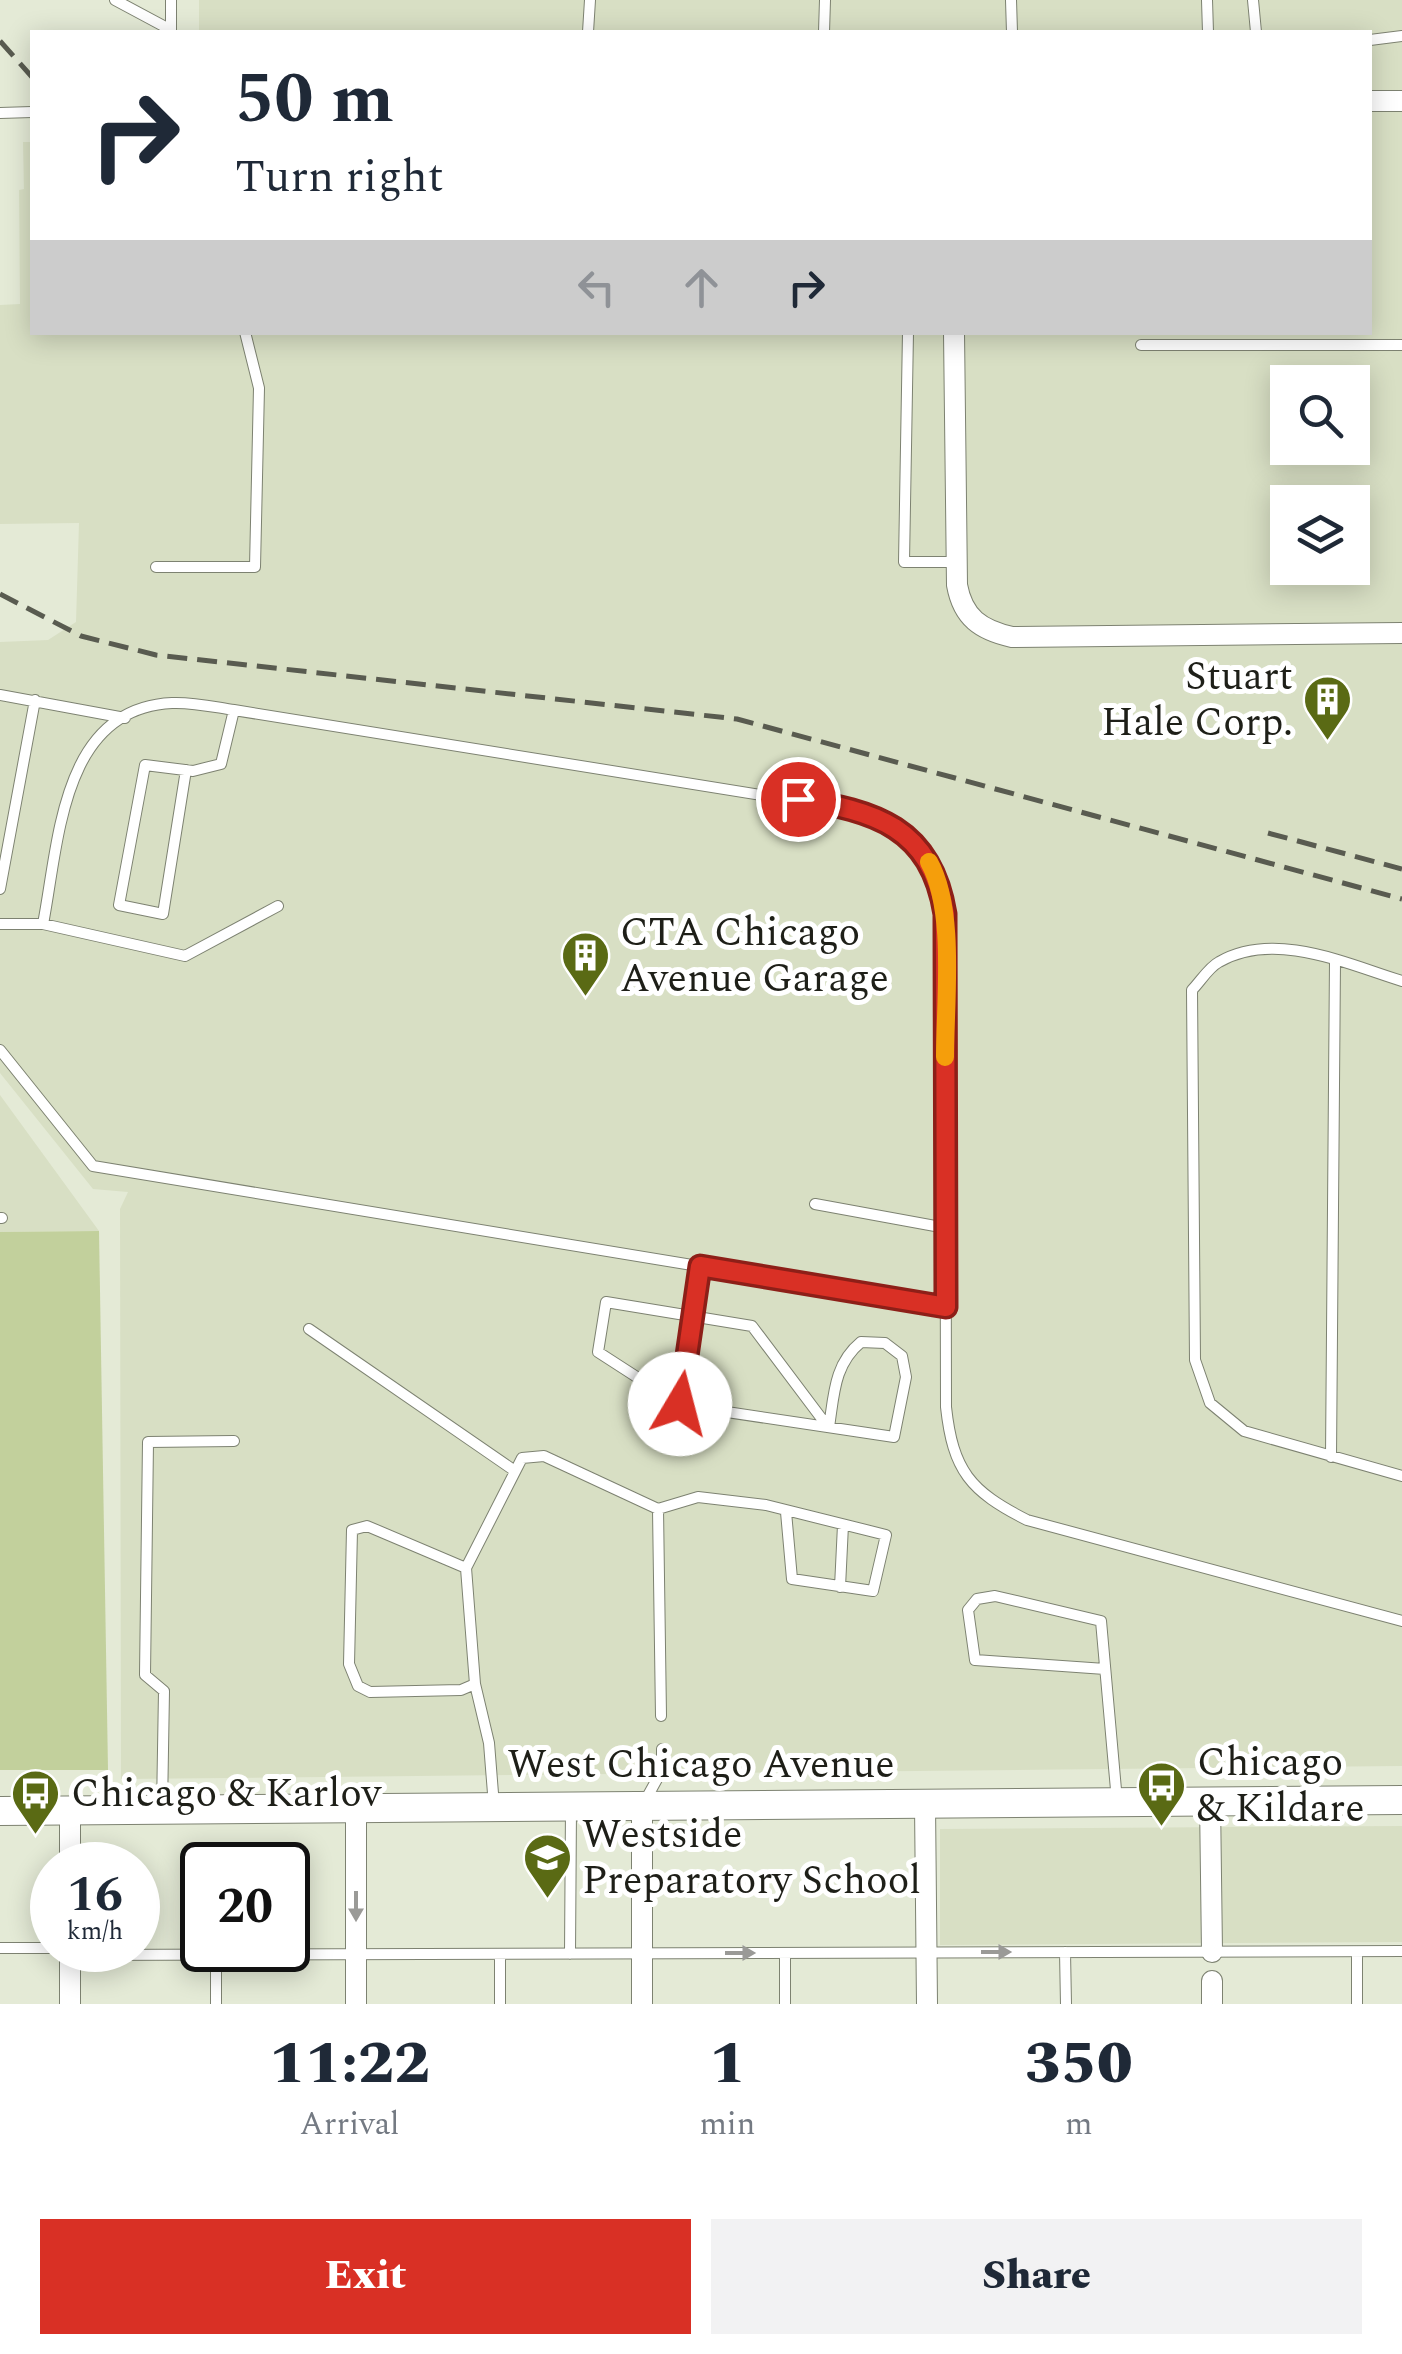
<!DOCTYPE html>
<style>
:root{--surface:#fff;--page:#f2f2f3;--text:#1f2937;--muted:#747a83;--accent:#d93025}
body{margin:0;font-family:Spectral,serif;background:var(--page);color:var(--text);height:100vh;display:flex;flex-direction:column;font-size:38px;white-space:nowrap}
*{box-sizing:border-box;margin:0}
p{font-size:32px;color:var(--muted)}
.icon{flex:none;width:55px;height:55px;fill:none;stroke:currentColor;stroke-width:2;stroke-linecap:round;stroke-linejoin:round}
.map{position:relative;height:2004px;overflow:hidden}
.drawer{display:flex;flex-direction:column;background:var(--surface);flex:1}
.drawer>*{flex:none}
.top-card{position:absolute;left:30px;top:30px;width:1342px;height:305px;border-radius:0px;box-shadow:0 5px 25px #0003;background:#fff;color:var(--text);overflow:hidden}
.controls{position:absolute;left:1270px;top:365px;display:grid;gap:20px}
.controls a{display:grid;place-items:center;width:100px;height:100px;border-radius:0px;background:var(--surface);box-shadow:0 5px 25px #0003;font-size:50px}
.speed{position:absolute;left:30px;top:1842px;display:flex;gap:20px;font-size:50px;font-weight:700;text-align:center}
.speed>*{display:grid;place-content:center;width:130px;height:130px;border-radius:50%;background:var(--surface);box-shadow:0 5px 25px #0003;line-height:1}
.speed small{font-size:25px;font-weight:400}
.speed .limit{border:5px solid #111;border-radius:15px;background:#fff;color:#111}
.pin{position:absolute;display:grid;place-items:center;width:85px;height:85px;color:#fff;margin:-42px;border:5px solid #fff;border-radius:50%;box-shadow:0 2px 10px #0007}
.me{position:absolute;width:110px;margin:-55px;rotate:8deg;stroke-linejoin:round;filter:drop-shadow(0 0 8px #0008)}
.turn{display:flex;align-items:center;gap:35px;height:210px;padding:0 40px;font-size:45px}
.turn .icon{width:130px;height:130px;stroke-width:2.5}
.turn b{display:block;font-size:70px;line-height:85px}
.lanes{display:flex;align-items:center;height:95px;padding:0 40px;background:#0003;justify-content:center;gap:50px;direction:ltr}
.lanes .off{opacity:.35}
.eta{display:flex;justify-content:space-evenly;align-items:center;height:170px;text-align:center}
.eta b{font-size:60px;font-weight:800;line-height:70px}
.primary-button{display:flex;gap:20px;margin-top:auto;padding:20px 40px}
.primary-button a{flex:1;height:115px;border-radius:0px;background:var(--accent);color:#fff;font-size:40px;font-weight:800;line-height:115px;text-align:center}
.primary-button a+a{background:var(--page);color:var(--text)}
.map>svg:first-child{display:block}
.built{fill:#d8dfc4;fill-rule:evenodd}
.green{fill:#c2d09c}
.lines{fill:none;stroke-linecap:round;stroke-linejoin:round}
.lane-casing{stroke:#7d8271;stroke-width:12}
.street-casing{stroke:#7d8271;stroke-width:22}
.secondary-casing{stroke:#7d8271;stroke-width:30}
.lane{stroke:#fff;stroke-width:10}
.street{stroke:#fff;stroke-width:20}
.secondary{stroke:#fff;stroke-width:28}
.rail{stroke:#595b50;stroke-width:5;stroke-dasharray:20 10;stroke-linecap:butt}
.oneway{fill:#9a9a97}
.route-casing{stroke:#8d1f18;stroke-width:25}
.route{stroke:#d93025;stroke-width:18}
.slow{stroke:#f59e0b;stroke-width:18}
.labels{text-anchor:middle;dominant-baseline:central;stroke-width:10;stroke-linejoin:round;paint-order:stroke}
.poi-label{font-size:40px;fill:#1e1f18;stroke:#fff;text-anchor:start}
.street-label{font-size:40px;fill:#1e1f18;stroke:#fff}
</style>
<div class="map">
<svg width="1402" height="2004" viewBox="0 0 1402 2004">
<rect width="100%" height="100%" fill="#e4ead6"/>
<path class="built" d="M199 0H1402V1766L121 1779 120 1209 128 1192 93 1189 0 1073V642L48 640 76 622 79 523 0 524V305L20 304 19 190 24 189 23 142H32V332H1370V32H199ZM1288 382H1352V448H1288ZM1288 502H1352V568H1288Z
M0 1095 99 1231 0 1232Z
M1402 1826V1942L940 1945V1829Z"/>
<path class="green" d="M99 1231 108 1770H0V1232Z"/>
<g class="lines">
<defs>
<path id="lane" d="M115 0 171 30
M1011 0 1012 32
M1207 0 1208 32
M1253 0 1256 32
M171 32V0
M588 32 590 0
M824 32 825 0
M1370 40 1402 36
M0 113 32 112
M908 332 904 562H956
M1141 345H1402
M156 567H255L259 388 245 332
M0 695 125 718
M186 770 163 914 119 905 145 765 193 771 221 764 234 710
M0 889 35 700
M0 924H43L185 956 278 906
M43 924C59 842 61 708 172 703 193 702 214 707 234 710L866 812C915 837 936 858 945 913L946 1407C953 1471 970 1491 1027 1520L1402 1621
M1402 981C1347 964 1275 930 1219 962 1209 967 1200 982 1192 990L1195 1360 1210 1403 1244 1431 1402 1476
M0 1050 93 1166 946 1307
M815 1204 946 1228
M0 1218H2
M700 1266 680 1405 894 1437 906 1377 902 1356 885 1343 861 1342C834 1364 834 1395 829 1427
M309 1329 515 1471
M680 1405 598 1352 606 1302 752 1326 828 1427
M1331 1457 1335 961
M658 1509 661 1716
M466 1568 367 1526 352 1530 349 1664 358 1686 370 1692 461 1690 475 1684
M840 1587 843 1525
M1105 1669 975 1660 968 1610 977 1599 995 1596 1101 1621C1106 1681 1112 1741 1117 1801
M645 1801 662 1770V1749
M494 1806 489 1743 475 1684 466 1568 522 1458 544 1456 658 1509 698 1497 766 1505 886 1535 873 1591 792 1579 786 1512
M162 1809 164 1691 145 1675 148 1442 234 1441
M0 1948H52
M1065 1952 1066 2004
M1357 1952V2004
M785 1953V2004
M570 1954 571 1807
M70 1955 1402 1951
M216 1955V2004
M500 2004V1954"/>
<path id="street" d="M1370 101H1402
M954 332 957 585C963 618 981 630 1012 637L1402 633
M1210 1801 1212 1952
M925 1804 927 2004
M642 1806V2004
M356 1808V2004
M70 1810V1865
M70 1950V2004
M1212 1981V2004"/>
<path id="secondary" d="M0 1811 1402 1800"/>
</defs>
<use href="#lane" class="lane-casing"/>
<use href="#street" class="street-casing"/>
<use href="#secondary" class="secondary-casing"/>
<use href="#lane" class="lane"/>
<use href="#street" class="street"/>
<use href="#secondary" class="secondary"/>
<path class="rail" d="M0 41 32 77
M0 594 81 636 156 655 737 719 1402 899
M1268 833 1402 869"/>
</g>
<defs><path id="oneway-solid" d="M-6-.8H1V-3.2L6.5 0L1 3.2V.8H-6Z" transform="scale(2.5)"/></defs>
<g class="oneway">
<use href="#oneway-solid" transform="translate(356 1906) rotate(90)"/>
<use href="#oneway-solid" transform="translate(996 1952)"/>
<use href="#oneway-solid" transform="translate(740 1953)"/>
</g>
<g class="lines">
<defs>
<path id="route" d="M680 1404 700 1266 946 1307 945 914C931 827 875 811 798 799"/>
</defs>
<use href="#route" class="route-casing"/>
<use href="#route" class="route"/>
<path class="slow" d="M929 862C956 910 945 1001 945 1057"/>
</g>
<defs>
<symbol id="building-pin" viewBox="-11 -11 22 30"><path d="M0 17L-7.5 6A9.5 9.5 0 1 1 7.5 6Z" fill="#5a6a14" stroke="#fff"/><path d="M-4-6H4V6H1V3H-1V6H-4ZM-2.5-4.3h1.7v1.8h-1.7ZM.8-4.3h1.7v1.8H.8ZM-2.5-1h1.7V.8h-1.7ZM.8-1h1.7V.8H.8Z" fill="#fff"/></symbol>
<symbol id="bus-pin" viewBox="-11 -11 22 30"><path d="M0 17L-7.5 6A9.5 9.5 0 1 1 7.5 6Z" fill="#5a6a14" stroke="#fff"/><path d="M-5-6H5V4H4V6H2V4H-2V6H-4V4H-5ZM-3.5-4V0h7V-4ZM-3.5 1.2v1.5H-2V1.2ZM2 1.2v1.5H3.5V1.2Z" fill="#fff"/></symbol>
<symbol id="school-pin" viewBox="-11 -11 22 30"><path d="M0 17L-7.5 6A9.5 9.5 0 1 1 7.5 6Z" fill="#5a6a14" stroke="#fff"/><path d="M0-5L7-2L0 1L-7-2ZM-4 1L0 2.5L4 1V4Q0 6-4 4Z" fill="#fff"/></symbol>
</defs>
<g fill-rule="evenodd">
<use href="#building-pin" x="1300" y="672" width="55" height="75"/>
<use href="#building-pin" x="558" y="928" width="55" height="75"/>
<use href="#bus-pin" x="1134" y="1758" width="55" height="75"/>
<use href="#bus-pin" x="8" y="1766" width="55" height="75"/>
<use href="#school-pin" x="520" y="1830" width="55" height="75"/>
</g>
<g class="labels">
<g class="poi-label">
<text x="1293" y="677" text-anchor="end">Stuart<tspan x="1293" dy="46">Hale Corp.</tspan></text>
<text x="620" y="933">CTA Chicago<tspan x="620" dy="46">Avenue Garage</tspan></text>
<text x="1197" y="1763">Chicago<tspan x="1197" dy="46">&amp; Kildare</tspan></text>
<text x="71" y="1794">Chicago &amp; Karlov</text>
<text x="582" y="1835">Westside<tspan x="582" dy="46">Preparatory School</tspan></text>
</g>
<g class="street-label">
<text x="701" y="1765">West Chicago Avenue</text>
</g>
</g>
</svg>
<div class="controls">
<a><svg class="icon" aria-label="search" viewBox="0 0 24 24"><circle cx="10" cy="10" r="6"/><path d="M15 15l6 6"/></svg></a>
<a><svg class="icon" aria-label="layers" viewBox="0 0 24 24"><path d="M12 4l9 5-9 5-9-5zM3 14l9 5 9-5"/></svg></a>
</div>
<div class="speed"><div>16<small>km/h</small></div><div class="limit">20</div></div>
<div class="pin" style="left:798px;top:799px;background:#d93025"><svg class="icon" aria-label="arrive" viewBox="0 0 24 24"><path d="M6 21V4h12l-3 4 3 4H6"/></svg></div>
<svg class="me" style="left:680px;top:1404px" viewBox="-20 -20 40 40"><circle r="19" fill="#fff"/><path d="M0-13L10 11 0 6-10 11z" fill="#d93025"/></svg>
<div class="top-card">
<div class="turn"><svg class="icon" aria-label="right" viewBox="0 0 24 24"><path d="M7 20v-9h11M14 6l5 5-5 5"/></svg><div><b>50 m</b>Turn right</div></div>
<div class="lanes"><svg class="icon off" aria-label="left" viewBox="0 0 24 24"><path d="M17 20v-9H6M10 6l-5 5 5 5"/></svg><svg class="icon off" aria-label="ahead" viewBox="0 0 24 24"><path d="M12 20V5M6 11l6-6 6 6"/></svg><svg class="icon" aria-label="right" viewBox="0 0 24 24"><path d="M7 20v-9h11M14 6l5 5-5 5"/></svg></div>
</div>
</div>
<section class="drawer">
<div class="eta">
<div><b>11:22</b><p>Arrival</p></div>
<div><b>1</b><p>min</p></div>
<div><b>350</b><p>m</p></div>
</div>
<div class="primary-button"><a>Exit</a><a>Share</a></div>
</section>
